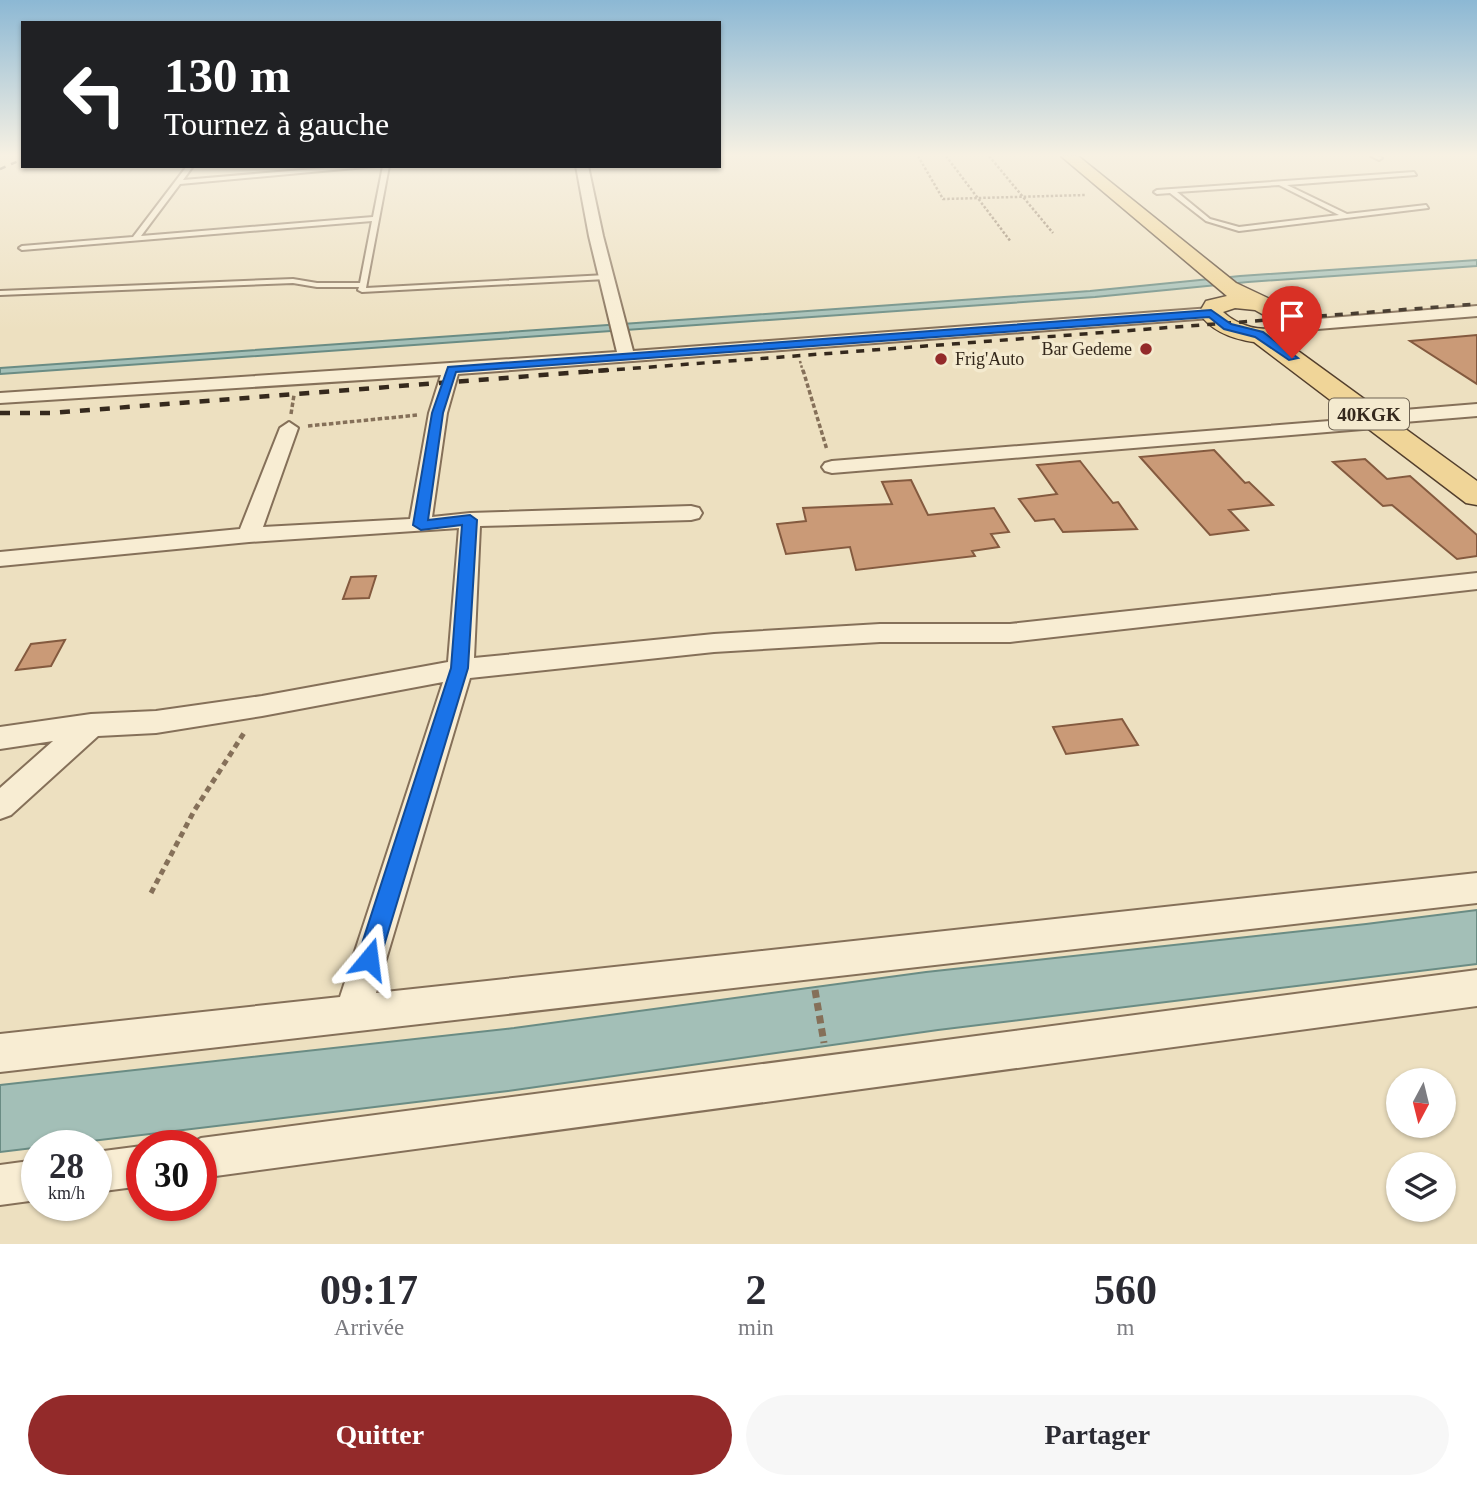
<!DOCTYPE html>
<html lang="fr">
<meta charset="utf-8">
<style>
:root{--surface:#fff;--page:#f7f7f7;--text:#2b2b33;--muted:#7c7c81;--accent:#932a2a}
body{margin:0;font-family:Georgia,serif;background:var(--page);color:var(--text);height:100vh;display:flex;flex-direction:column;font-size:26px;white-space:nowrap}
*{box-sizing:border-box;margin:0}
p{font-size:23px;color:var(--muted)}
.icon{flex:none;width:38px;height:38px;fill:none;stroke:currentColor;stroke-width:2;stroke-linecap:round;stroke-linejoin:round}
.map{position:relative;height:1244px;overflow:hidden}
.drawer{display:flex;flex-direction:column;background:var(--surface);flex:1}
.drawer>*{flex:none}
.banner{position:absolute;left:21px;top:21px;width:700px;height:147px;border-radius:0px;box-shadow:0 2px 5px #0004;background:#202124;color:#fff;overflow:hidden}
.needle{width:46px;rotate:187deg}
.tools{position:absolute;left:1386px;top:1068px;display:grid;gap:14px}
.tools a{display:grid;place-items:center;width:70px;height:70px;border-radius:50%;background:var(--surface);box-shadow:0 2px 5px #0004;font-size:35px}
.speed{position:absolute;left:21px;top:1130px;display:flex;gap:14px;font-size:35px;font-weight:700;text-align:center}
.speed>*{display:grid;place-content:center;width:91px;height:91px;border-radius:50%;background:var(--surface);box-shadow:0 2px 5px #0004;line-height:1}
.speed small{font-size:18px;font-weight:400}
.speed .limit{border:10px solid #d22;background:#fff;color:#111}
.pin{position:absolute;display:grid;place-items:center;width:60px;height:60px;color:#fff;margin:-72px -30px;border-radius:50% 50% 50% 0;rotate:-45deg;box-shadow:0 0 7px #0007}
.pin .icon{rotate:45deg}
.me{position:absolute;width:77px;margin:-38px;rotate:16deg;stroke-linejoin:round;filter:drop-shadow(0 0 5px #0008)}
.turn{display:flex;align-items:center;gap:24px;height:147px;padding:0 28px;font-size:32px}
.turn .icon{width:91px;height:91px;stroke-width:2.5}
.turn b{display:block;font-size:49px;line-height:60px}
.eta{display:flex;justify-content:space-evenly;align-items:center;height:119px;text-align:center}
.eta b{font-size:42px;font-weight:700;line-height:49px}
.button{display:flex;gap:14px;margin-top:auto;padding:14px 28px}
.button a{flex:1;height:80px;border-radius:42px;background:var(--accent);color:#fff;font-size:28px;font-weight:700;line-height:80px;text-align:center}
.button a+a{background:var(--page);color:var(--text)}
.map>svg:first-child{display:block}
.water{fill:#a3bfb7;stroke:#6a8c84;stroke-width:2}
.building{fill:#ca9a77;stroke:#845a3f;stroke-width:2}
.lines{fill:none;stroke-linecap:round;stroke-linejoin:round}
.lane-casing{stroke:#857059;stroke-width:4}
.street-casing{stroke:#857059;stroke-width:4}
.primary-casing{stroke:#533f2d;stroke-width:3}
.path-far3{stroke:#857059;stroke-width:2.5;stroke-dasharray:2.5 2;stroke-linecap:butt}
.path-far2{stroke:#857059;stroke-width:3.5;stroke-dasharray:4.5 2.5;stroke-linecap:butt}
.path-far1{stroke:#857059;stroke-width:5;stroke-dasharray:6 4.5;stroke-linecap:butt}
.path{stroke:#857059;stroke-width:7;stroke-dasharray:8 5;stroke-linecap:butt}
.lane{fill:#f8edd3;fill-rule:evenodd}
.street{fill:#f8edd3;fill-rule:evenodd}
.primary{fill:#f0d598;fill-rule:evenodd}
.rail-far2{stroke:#35291d;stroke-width:2.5;stroke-dasharray:6 6;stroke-linecap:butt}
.rail-far1{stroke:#35291d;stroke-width:3.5;stroke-dasharray:8 8;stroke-linecap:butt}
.rail{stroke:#35291d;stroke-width:4.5;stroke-dasharray:10 10;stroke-linecap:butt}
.route{fill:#1a73e8;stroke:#114b97;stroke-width:2}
.poi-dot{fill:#932a2a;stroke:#f4eacf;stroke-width:2.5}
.labels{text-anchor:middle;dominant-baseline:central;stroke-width:7;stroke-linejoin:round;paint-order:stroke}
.far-poi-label{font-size:18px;fill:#35291d;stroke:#f4eacf;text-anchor:end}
.shield{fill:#f4eacf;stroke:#6e6352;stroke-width:2}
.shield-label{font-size:19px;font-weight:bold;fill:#35291d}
</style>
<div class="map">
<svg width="1477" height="1244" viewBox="0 0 1477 1244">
<rect width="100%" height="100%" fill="#ede0c0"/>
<path class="water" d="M1477 260V266L1248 282 1095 297 0 374V368L1090 291 1240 276Z
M1477 910V964L938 1030 508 1091 0 1152V1085L514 1028 926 972 1366 924Z"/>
<path class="building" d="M1477 335V384L1410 341Z
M1214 450 1245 483 1249 482 1273 505 1229 510 1248 530 1210 535 1140 457Z
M1365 459 1387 479 1410 476 1477 535V556L1457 559 1392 505 1383 506 1333 462Z
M1080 461 1113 503 1118 502 1137 529 1063 532 1054 519 1035 521 1019 499 1057 494 1037 465Z
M911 480 928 515 994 508 1009 532 991 534 999 547 972 551 975 556 856 570 850 547 786 554 777 524 806 521 803 508 892 504 882 482Z
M376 576 369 598 343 599 351 577Z
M65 640 51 666 16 670 31 644Z
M1122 719 1138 745 1066 754 1053 727Z"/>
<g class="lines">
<defs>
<path id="lane" d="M1371 156H1378L1382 158 1379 160Z
M187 166H193L183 180 350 166H377L180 184 141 236 373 217 383 166H389L366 288 606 275 610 277 606 279 362 292 358 290 359 287H317L293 283 0 295V291L293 279 317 283H360L372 221 22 250 19 248 22 246 133 237Z
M1414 172 1416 175 1287 185 1347 214 1426 205 1428 208 1239 231 1206 221 1170 193 1157 194 1154 192 1157 190ZM1279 185 1339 215 1239 227 1210 219 1177 192Z"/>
<path id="street" d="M576 166H588L603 236 633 351 1211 308 1219 313 1211 318 458 374 447 413 432 517 470 513 691 506 699 508 702 513 699 518 691 520 480 526 474 658 714 634 880 624H1010L1477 573V589L1010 642H880L714 652 470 678 376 993 1477 873V903L0 1072V1034L340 997 443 682 262 716 156 733 98 736 11 815 0 819V788L53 741 0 749V727L91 714 156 711 262 696 448 662 459 528 249 542 0 566V552L240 529 280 428 289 422 298 428 263 527 410 519 429 413 441 375 0 403V393L617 352 589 236Z
M1477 306V316L1293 331 1285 326 1293 321Z
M1477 404V416L1404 422 1395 416 1404 410Z
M1380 417 1387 419 1389 423 1387 427 832 473 825 471 822 467 825 463 832 461Z
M1477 970V1006L201 1178V1146H186L201 1138Z
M142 1146V1186L96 1192V1152Z
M37 1160V1200L0 1205V1165Z"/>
<path id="primary" d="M1061 156H1078L1236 283 1297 312 1305 326 1294 337 1283 340 1477 481V505L1466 503 1254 342C1233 339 1212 332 1199 313L1206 301 1227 296ZM1235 308 1255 310 1280 324C1264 335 1237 325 1223 312Z"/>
</defs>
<use href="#lane" class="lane-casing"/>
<use href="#street" class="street-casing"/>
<use href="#primary" class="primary-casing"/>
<path class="path-far3" d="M918 156 943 199 1086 195
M946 156 1011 242
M989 156 1053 233
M800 361 803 372"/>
<path class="path-far2" d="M803 370 827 450
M291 414 294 395
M308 426 418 415"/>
<path class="path-far1" d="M151 893 194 811 244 733"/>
<path class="path" d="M815 990 824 1043"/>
<use href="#lane" class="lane"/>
<use href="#street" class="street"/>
<use href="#primary" class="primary"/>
<path class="rail-far2" d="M0 169 23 159"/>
<path class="rail-far1" d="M585 372 1477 304"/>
<path class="rail" d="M0 413H50L608 370"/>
</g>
<linearGradient id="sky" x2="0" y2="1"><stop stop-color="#8cb8d4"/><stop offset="0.47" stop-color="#f7f1e3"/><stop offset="1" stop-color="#f7f1e3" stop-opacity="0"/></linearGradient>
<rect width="1477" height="330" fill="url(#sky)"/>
<path class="route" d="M1211 310 1231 324 1263 332 1298 358 1289 360 1255 337 1224 329 1209 317 456 372 443 413 428 520 470 515 477 520 468 668 380 959 376 967 369 970 361 967 357 959 451 668 462 525 421 530 413 525 432 413 448 367Z"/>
<g class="poi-dot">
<circle cx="1146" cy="349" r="7"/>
<circle cx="941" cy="359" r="7"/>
</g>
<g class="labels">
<g class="far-poi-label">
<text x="1132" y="349">Bar Gedeme</text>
<text x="955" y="359" text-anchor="start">Frig'Auto</text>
</g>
<rect class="shield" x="1329" y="398.5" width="80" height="31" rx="5"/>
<g class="shield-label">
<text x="1369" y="414">40KGK</text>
</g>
</g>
</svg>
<div class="tools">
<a><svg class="needle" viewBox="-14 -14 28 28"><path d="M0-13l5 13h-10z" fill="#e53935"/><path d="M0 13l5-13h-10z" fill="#7c7c81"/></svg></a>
<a><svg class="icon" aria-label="layers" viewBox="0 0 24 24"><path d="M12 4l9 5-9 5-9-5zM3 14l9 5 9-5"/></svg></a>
</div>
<div class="speed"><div>28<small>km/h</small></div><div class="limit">30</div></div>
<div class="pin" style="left:1292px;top:358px;background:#d93025"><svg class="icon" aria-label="arrive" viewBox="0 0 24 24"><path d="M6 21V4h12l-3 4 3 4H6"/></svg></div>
<svg class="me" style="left:369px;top:959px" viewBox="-20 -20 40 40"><path d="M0-17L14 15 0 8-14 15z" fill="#1a73e8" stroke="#fff" stroke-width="4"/></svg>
<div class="banner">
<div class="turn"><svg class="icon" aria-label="left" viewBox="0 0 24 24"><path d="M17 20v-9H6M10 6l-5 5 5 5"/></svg><div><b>130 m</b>Tournez à gauche</div></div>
</div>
</div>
<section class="drawer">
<div class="eta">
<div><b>09:17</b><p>Arrivée</p></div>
<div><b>2</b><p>min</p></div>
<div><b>560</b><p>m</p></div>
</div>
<div class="button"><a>Quitter</a><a>Partager</a></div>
</section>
